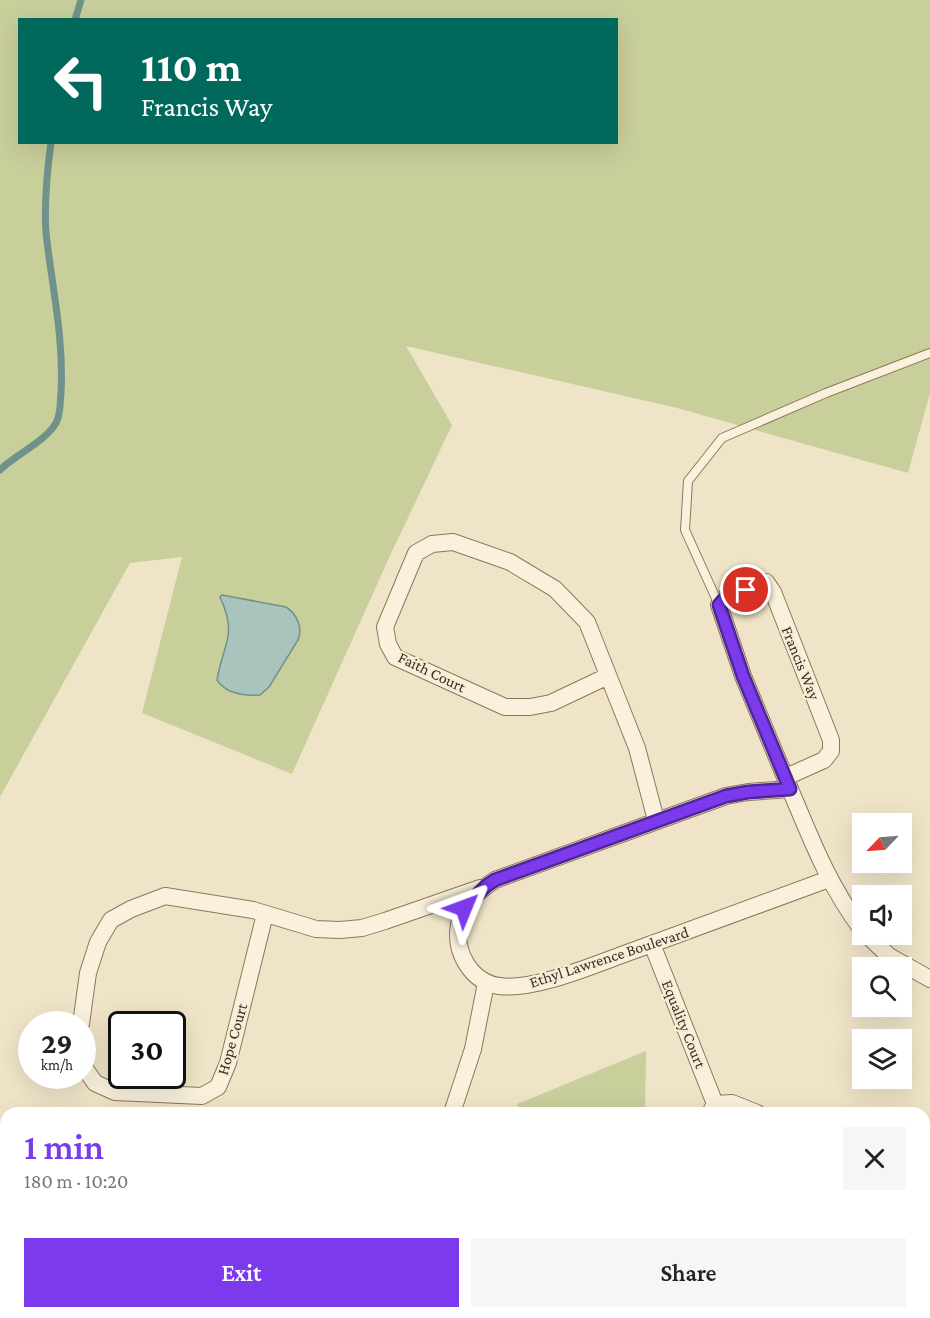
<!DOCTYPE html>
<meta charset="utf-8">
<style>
:root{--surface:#fff;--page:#f6f6f6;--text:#222;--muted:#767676;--accent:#7c3aed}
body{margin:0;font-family:"Crimson Pro",serif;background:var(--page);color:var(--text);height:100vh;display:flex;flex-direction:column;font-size:22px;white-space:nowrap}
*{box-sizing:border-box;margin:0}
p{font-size:20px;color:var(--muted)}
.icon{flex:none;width:33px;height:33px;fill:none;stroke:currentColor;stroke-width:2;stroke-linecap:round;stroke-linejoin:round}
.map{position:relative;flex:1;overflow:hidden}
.side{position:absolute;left:0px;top:1107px;width:930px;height:212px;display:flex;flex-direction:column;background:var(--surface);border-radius:18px 18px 0 0;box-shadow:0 6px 24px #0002}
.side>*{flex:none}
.hud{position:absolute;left:18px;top:18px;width:600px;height:126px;border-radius:0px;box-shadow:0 6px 24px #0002;background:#00695c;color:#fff;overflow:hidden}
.needle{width:39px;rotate:245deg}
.buttons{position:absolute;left:852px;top:813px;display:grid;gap:12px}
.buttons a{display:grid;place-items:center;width:60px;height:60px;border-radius:0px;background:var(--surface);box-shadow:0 6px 24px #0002;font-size:30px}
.speed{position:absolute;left:18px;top:1011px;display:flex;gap:12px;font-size:30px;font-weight:700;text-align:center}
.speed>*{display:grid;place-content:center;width:78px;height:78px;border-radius:50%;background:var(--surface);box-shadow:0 6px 24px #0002;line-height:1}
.speed small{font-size:15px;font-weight:400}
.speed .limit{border:3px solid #111;border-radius:9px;background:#fff;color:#111}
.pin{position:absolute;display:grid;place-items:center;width:51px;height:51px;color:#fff;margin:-26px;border:3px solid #fff;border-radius:50%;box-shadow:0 2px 6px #0007}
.me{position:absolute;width:66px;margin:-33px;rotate:46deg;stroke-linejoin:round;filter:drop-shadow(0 0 4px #0008)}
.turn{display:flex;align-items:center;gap:21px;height:126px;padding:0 24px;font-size:27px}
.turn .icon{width:78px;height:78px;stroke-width:2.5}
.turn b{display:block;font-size:42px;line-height:51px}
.round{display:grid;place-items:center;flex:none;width:63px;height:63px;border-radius:0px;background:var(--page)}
.summary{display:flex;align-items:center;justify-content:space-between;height:102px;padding:0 24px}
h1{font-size:36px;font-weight:600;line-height:45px;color:var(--accent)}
.button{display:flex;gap:12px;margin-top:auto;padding:12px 24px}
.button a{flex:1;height:69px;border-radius:0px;background:var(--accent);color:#fff;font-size:24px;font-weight:600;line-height:69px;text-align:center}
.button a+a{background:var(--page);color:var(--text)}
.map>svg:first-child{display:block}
.green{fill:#c9cf9b;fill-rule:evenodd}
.water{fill:#a9c4bc;stroke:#6f938a;stroke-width:1.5}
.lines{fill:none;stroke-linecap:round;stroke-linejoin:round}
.stream{stroke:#6f938a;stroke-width:7}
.service-casing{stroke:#8d765c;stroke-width:10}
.minor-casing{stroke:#8d765c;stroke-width:18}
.service{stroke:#faf1dc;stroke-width:8}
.minor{stroke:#faf1dc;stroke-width:16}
.route-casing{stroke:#51269a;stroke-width:15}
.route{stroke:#7c3aed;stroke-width:10}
.labels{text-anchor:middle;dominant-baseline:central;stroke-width:4.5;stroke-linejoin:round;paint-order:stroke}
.street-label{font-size:16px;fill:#3d2e20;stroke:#f7eed8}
</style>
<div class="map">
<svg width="930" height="1318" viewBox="0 0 930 1318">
<rect width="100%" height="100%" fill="#f0e4c8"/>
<path class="green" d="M0 0H930V393L908 473 677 408 406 346 452 425 388 560 292 774 142 713 182 557 130 563 0 797ZM20 20H616V142H20Z
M646 1051 645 1113H521L517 1104Z
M0 1145 6 1154V1312H184L187 1318H0Z
M785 1312 787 1318H603L601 1313Z"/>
<path class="water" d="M222 595 286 607C297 614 303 628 298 640L269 687 260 695C244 696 226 694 217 680 223 643 238 636 220 597Z
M0 1195 6 1204V1311H0Z
M153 1312V1318H48L18 1313Z"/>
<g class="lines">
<path class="stream" d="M75 20 81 0
M0 470C16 454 45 442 56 423 61 414 60 402 61 392 64 338 52 287 46 233 44 204 47 172 51 142"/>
<defs>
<path id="service" d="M719 605 685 530 688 481 722 438 826 393 930 353"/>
<path id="minor" d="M608 676 551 703 530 707H505L395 657 388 644 385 627 416 553 432 544 453 542 510 562 555 589 587 622 637 748 656 820
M786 777 824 760 831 751V740L773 592 766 582 726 597 719 605 743 676 790 789
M829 879C761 904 694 929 627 953 594 965 533 991 499 986 471 982 454 952 459 925 462 905 478 891 495 880L726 796 748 792 790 789C812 841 828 884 862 930
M866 934 889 956 930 979
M652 944 715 1104 710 1113
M81 1024 88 973 98 942 111 920 131 909 165 896 253 910 316 929 340 930 362 928 385 921 480 888
M82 1064 95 1083 115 1092 202 1096 218 1087 228 1063 265 914
M715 1104 732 1103 757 1113
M452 1113 473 1049 486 983
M924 1182 930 1186
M924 1263 930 1249
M322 1312 323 1318
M466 1312 468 1318
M708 1312 710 1318
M878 1318 889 1312"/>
</defs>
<use href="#service" class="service-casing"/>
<use href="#minor" class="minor-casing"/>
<use href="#service" class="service"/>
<use href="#minor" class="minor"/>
</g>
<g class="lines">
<defs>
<path id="route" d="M464 908 486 886 495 880 726 796 748 792 790 789 743 676 719 605 726 597 746 590"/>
</defs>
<use href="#route" class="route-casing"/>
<use href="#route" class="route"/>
</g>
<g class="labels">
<g class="street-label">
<text transform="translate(801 663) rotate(68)">Francis Way</text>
<text transform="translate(432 672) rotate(26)">Faith Court</text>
<text transform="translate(609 957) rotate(-18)">Ethyl Lawrence Boulevard</text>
<text transform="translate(684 1024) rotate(68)">Equality Court</text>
<text transform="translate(232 1039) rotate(-74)">Hope Court</text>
</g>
</g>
</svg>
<div class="buttons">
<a><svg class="needle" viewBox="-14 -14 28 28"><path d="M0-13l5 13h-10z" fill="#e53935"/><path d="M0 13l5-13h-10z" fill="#767676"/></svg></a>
<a><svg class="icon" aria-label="sound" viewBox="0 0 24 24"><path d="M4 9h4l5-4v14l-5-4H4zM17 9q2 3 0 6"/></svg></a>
<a><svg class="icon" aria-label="search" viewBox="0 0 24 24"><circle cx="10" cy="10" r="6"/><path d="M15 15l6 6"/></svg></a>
<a><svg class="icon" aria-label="layers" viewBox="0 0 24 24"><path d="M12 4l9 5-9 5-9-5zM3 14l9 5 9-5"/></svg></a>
</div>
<div class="speed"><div>29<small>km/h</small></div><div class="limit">30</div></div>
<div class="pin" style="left:746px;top:590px;background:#d93025"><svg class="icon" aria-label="arrive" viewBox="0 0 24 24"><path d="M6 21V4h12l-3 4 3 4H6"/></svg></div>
<svg class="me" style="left:464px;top:908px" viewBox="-20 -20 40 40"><path d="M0-17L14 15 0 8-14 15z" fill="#7c3aed" stroke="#fff" stroke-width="4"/></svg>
<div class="hud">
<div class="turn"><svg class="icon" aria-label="left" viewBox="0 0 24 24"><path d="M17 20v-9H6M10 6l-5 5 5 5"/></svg><div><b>110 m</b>Francis Way</div></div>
</div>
<section class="side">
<div class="summary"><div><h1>1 min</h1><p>180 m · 10:20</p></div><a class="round"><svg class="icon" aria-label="close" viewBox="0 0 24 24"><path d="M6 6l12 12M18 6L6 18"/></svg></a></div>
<div class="button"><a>Exit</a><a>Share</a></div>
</section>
</div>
